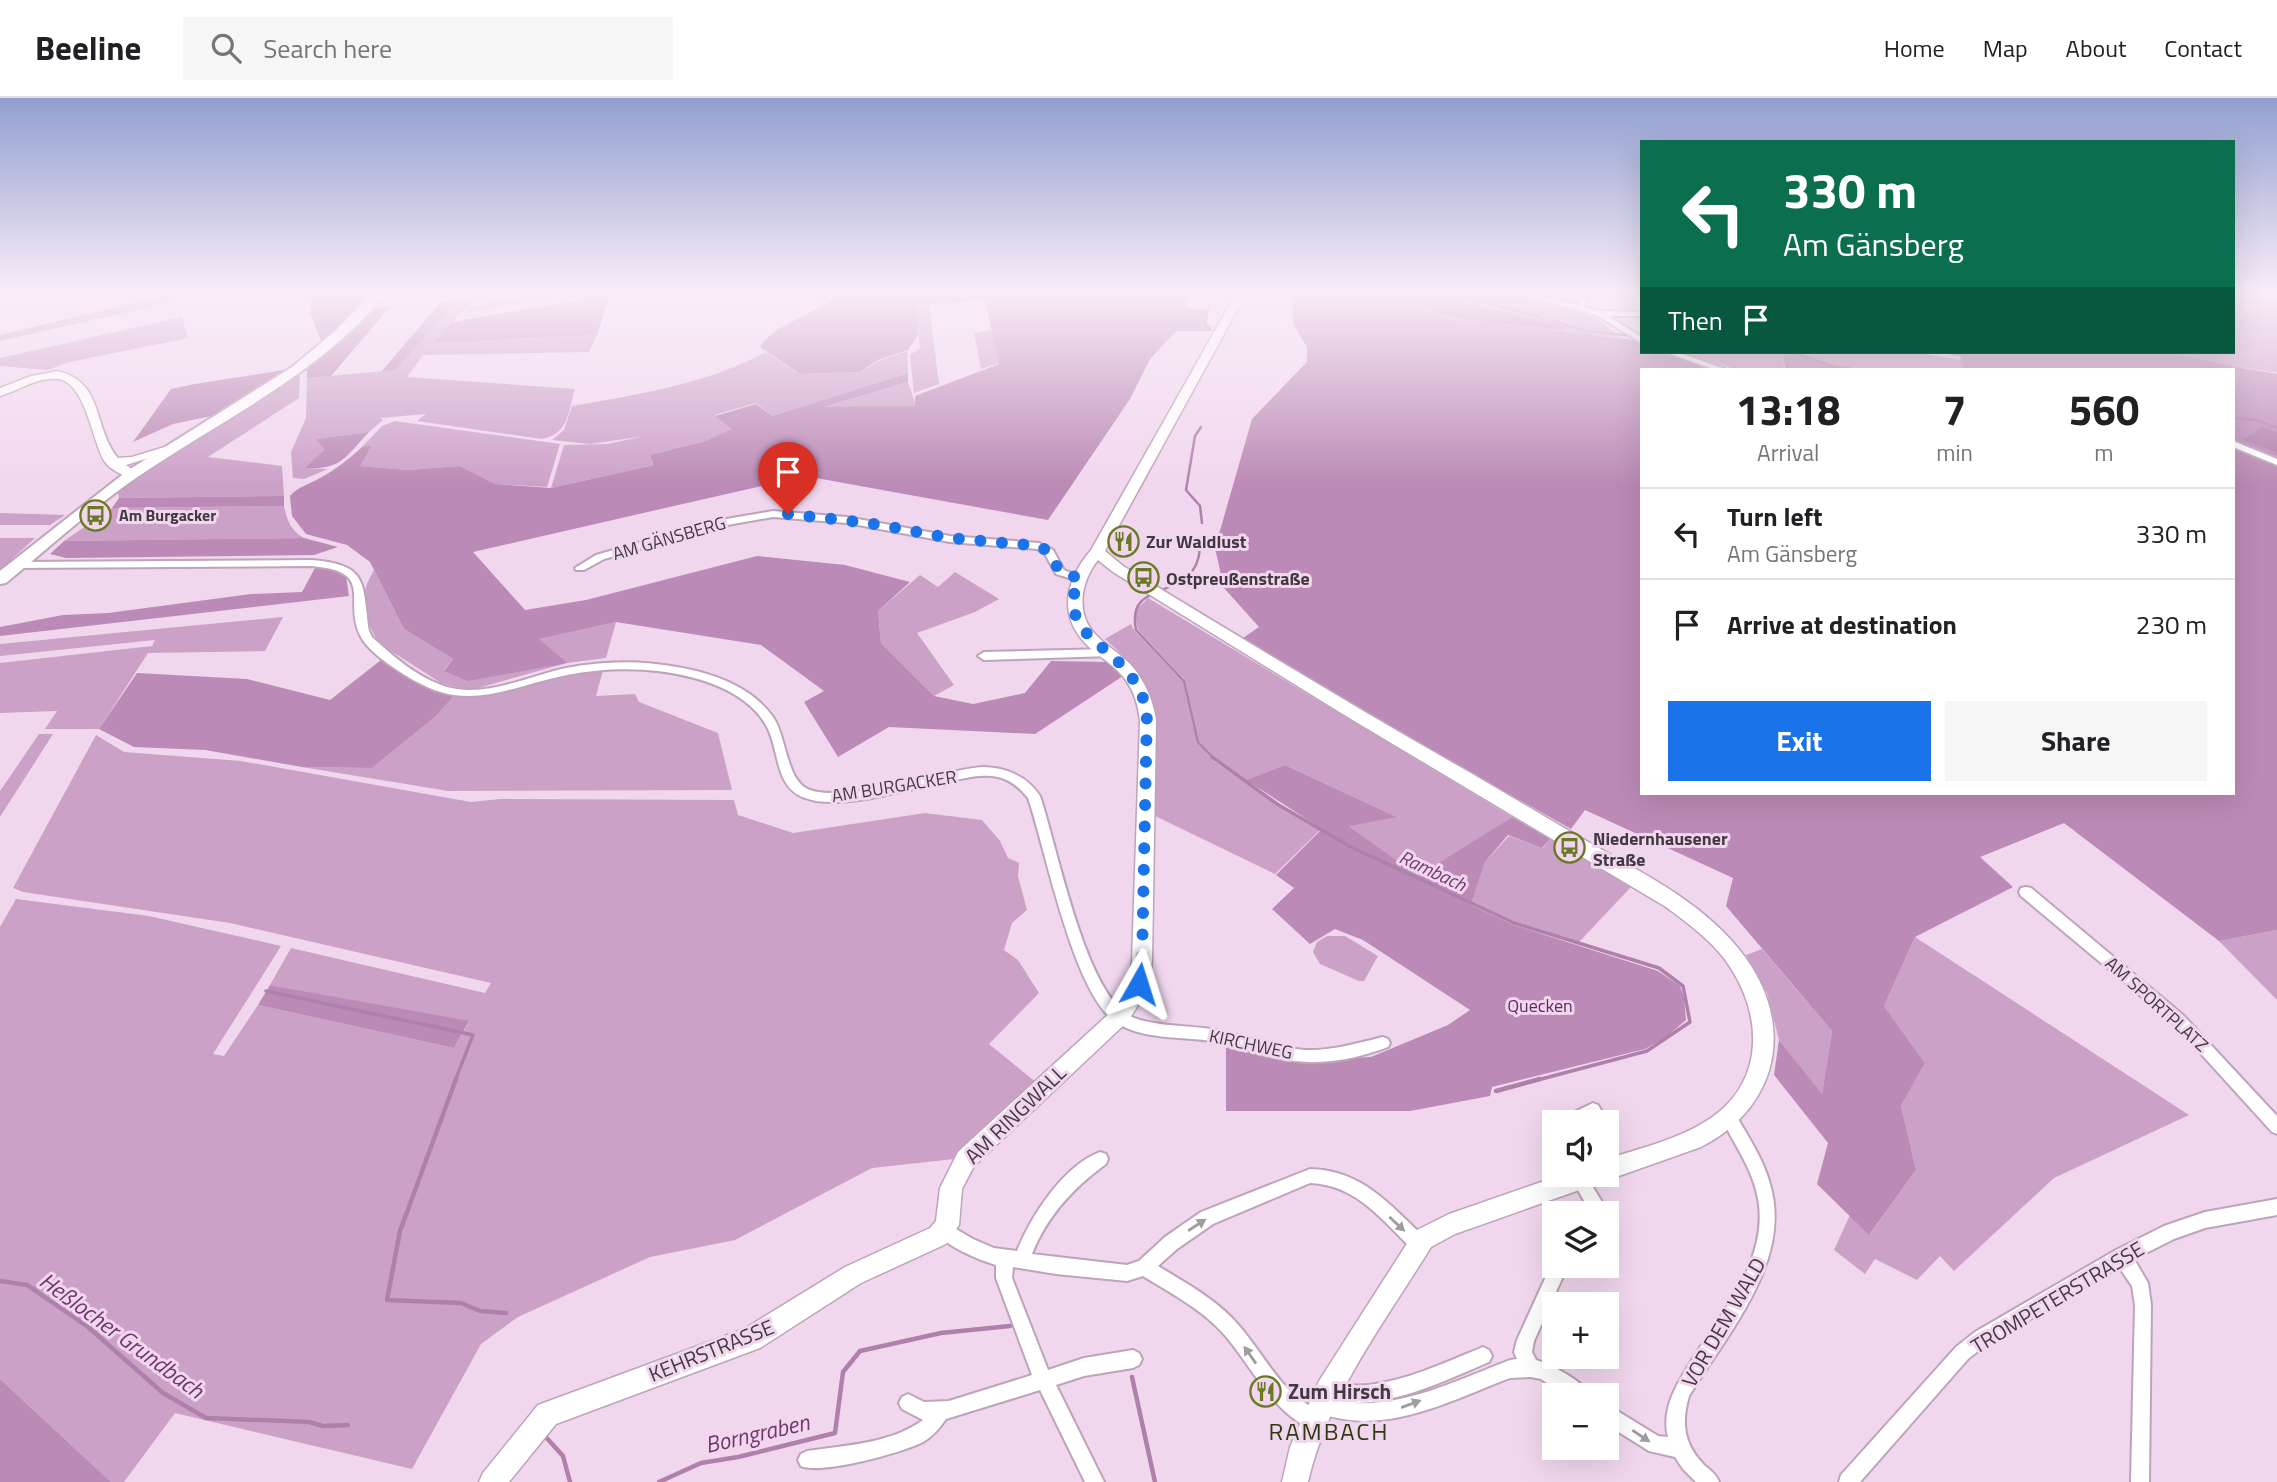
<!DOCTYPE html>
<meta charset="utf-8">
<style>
:root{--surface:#fff;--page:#f6f6f6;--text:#202124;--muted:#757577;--line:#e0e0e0;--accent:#1a73e8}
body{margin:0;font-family:"Titillium Web",sans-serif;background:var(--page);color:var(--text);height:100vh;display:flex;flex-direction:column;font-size:26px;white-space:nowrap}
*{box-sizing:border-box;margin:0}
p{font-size:23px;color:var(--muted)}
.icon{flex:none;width:38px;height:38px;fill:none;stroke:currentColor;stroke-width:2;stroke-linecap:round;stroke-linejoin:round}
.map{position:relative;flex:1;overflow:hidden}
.panel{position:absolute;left:1640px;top:270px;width:595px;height:427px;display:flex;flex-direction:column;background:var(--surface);border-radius:0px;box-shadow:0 7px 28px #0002}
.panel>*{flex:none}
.guide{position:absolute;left:1640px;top:42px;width:595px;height:214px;border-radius:0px;box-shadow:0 7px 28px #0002;background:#0b6e4f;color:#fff;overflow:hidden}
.controls{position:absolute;left:1542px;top:1012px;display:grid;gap:14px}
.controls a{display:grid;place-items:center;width:77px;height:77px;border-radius:0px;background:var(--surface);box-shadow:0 7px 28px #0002;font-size:35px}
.pin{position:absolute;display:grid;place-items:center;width:60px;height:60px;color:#fff;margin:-72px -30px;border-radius:50% 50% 50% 0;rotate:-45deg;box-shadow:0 0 7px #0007}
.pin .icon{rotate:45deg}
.me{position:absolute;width:77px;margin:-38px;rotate:6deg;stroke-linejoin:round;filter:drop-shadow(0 0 5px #0008)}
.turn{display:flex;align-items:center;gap:24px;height:147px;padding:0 28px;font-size:32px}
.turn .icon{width:91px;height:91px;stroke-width:2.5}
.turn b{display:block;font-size:49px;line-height:60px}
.then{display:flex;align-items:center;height:66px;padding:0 28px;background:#0003;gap:14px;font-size:26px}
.eta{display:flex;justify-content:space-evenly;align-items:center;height:119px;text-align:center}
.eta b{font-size:42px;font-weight:700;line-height:49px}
.button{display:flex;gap:14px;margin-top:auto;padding:14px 28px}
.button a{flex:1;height:80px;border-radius:0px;background:var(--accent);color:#fff;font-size:28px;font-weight:700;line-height:80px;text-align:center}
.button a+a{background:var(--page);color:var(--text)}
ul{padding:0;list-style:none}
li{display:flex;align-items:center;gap:21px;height:91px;padding:0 28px;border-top:2px solid var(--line)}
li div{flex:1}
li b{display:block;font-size:26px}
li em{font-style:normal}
header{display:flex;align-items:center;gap:42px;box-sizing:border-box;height:98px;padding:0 35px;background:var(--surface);border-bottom:2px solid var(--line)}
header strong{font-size:33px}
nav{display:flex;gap:38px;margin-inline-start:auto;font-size:24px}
.search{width:490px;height:63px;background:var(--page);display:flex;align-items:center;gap:18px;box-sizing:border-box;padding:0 24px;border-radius:0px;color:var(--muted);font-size:26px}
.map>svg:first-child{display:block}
.green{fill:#cca1c8}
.forest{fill:#bb8ab6}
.water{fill:#b080ac}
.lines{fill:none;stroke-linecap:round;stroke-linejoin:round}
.stream-far2{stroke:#b080ac;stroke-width:2.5}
.stream-far1{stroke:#b080ac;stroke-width:3.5}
.stream{stroke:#b080ac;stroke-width:4.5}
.street-casing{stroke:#bda4ba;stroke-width:4}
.secondary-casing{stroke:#bda4ba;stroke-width:3}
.primary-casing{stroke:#bda4ba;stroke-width:4}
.street{fill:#fff;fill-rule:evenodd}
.secondary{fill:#fff;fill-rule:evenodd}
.primary{fill:#fff;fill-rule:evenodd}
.oneway{fill:#a19ca0}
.route{stroke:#1a73e8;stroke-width:12;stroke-dasharray:0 21.6}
.labels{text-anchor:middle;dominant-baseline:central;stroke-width:6;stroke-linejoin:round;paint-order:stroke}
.far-poi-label{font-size:16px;font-weight:bold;fill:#433842;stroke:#f1d7ee;text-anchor:start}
.street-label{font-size:18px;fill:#433842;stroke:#f1d7ee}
.poi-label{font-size:18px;font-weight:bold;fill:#433842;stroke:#f1d7ee;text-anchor:start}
.park-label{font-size:18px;fill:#632860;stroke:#f1d7ee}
.water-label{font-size:19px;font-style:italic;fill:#71366e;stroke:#f1d7ee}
.near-street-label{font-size:21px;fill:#433842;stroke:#f1d7ee}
.near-poi-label{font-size:21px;font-weight:bold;fill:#433842;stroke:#f1d7ee;text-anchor:start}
.near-water-label{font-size:23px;font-style:italic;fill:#71366e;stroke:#f1d7ee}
.near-quarter-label{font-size:24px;letter-spacing:2px;fill:#303811;stroke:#f1d7ee}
</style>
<header>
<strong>Beeline</strong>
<div class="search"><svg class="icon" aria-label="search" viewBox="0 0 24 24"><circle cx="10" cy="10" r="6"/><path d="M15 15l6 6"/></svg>Search here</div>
<nav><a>Home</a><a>Map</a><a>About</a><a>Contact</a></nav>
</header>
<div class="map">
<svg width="2277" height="1384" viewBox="0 0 2277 1384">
<rect width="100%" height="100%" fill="#f1d7ee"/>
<path class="green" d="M496 194H515L470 204 435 245 597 237 589 254 423 257 407 279 575 291C568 314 569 336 542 341L417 323 426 316 380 320 383 322 369 334 316 341 324 352 306 370 328 371 304 381 293 380 291 354 306 320 307 280 396 272 457 203Z
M537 194H582L466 215 472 209Z
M1385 194H1502L1594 219 1622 240C1558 233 1436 232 1385 194Z
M175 195 177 203 0 243V237Z
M2233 197 2277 203V275L2231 268 2174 254H2233Z
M929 206 939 286 914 295 910 257 920 250 916 207Z
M182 219 188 240 70 264 47 272 0 268V260Z
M992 232 999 265 981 271 974 235Z
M907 253 908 275 772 318 756 305 715 317 733 331 705 343 650 357 654 367 551 390 564 347 607 346 645 338 590 346 552 342 564 332 572 308C637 297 707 286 766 254L800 276 861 274 878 263Z
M1681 254H1783L1784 271H1735Z
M1792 254H1914L1961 262 1963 271 1835 269Z
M297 276 300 277 299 300 208 359 282 368 284 398 119 400 118 394 171 356Z
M908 284 916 308 821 310Z
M395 323 560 346 547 389 495 386 460 368 408 372 359 368 370 349H362L382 328Z
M284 408C287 422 291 433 304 440L64 443 112 410Z
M0 415 65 417 50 427H0Z
M0 440H35L0 472Z
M374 472 404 531 453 561 444 572 566 565 538 541 616 524 606 560 567 565 478 590H459L441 585 380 546C370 533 362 510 365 493 366 486 371 478 374 472Z
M955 474 999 501 975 514 917 535 954 587 934 598 881 545 878 513 920 477 938 489Z
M1148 500 1512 719 1418 779 1348 727 1395 718 1285 667 1246 682 1215 662 1199 643 1185 582 1138 532 1134 514Z
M283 519 265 553 148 555 99 631H45L57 613 0 615V565L152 548 155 542 0 558V546Z
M1131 526 1134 532 1183 583 1197 644 1214 663 1276 706 1320 732 1275 776 1155 718C1155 689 1160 623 1151 599 1143 576 1123 557 1105 541Z
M603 572 596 598 635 596 639 604 718 635 732 692 448 693 302 669 372 670 435 619 454 598C504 596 552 578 603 572Z
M39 636H53L0 719V693Z
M96 637 124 654 241 663 471 704 500 701 734 702 738 717 793 735 925 715 982 722 1000 743 1008 760 1019 765 1018 778 1027 812 1012 825 1004 852 1018 862 1039 895 989 946 1037 985 954 1061 872 1070 735 1142 650 1159 518 1219 481 1246 412 1371 175 1315 124 1384H111L0 1281V829L16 801 149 818 281 848 213 956 224 958 258 907 454 950 469 924 270 887 291 850 485 895 491 885 230 825 23 794 13 790Z
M1509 738 1543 750 1550 741 1631 789 1579 844 1515 824 1472 804 1485 764Z
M2277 832V902L2219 843Z
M1327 838H1345L1378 858 1364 883H1359L1320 866 1313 854 1317 844Z
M1915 839 2189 1017 2054 1080 1954 1173 1940 1158 1917 1182 1875 1161 1865 1176 1834 1152 1850 1117 1870 1136 1916 1072 1901 1008 1925 965 1884 908Z
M1762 851 1832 933 1822 997 1779 942 1767 895 1746 857Z"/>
<path class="forest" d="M309 194H375L322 245 310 215 312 204Z
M813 194H1183L1188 211 1209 212 1206 226 1213 233H1176L1150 261 1130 301 1048 422 805 378 473 454 525 512 586 502 757 458 845 467 910 484 878 513 881 545 934 598 973 606 1025 595 1051 563 1109 564 1123 578 1035 636 889 629 838 659 804 604 824 593 761 547 616 524 539 541 567 565 468 583 444 573 453 561 404 531 370 464 347 447 306 436 292 418 290 398C297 389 310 386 320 380 335 372 349 361 362 349L371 348 360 368 408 372 460 368 495 386 551 390 654 367 650 357 705 343 732 331 715 318 756 306 772 318 908 275V284L824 309 915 308V298L999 266 985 202 917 207 918 237 908 252 878 262 860 274 800 276 760 249C771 228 818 215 838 196L825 200 810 197Z
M1283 194H1385L1428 215 1456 222 1636 242 1641 245 1642 254H1664L1715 271H1642V695H2233V348L2277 367V832L2219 843 2064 725 1980 759 2013 789 1915 839 1884 908 1925 965 1901 1008 1916 1072 1869 1137 1817 1086 1828 1045 1774 977 1779 942 1822 996 1832 933 1726 808 1733 780 1585 712 1571 731 1381 624 1243 540 1259 529 1224 490 1215 450 1252 321 1307 264V249L1293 226V199Z
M610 197 597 237 434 245 452 224Z
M457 203 396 272 381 274 440 205Z
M373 209H390L331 278 307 280V271Z
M1783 254C1803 254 1818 267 1837 270 1857 273 1878 268 1899 271H1785Z
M1936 254H2173L2231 268 2277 276V359L2233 342V271H1963L1960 258Z
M287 271 216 317 173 326 133 344 171 291C210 282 248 279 287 271Z
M369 334C345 359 342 372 305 370L324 352 316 341Z
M284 398V408L112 410 119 400Z
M304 440 338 449 314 457 66 460 50 456 64 443Z
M315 470 338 471 346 478 349 498 0 538V529L63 517 108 515 251 496 302 494Z
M381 562 422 587 454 598 435 619 372 670 302 669 205 652 134 649 99 631 137 575 247 581 330 602Z
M1285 667 1397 719 1349 728 1418 778 1512 719 1550 741 1542 750 1508 737 1485 764 1471 807 1514 827 1658 873 1680 888 1684 900 1686 922 1665 940 1645 951 1492 989 1490 998 1410 1013H1226V949L1293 962 1371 959 1448 927 1470 912 1363 842 1335 831 1310 846 1272 811 1294 790 1276 777 1322 731 1246 682Z
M270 887 469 923 454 950 258 907Z
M0 1281 111 1384H0Z"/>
<path class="water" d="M1393 194H1433L1441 199 1566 229 1561 232C1519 227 1422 224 1393 194Z
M2263 329 2277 335V355L2243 342Z"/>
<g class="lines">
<path class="stream-far2" d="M1448 194 1587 233 1642 239
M1209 209 1205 224 1210 231
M1792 254 1835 269 1854 271
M1855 271H1896
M2233 320 2256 322 2277 330
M1201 329 1195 338 1186 392 1200 408 1202 425
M1200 450C1196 507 1125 477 1136 532L1184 583 1198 644 1214 661"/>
<path class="stream-far1" d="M1212 659 1277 706 1351 749 1514 825 1659 870 1683 888 1690 924 1647 953 1534 983
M266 893 473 937 455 983"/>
<path class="stream" d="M456 981 400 1133 387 1202 461 1205 480 1213 506 1215
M1496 993 1540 981
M0 1183 27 1187 88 1229 163 1295 206 1320 309 1324 323 1328 348 1327
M1132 1279 1155 1384
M544 1337 563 1358 570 1384
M659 1384 701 1365 738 1359 835 1335 843 1274 860 1253 941 1235 1010 1228"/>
<defs>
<path id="street" d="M1510 194H1522L1578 207 1580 204 1569 194H1577L1588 204 1584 209 1599 213 1642 214V218H1608L1642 239V245L1596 217Z
M1665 254H1677L1725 271H1713Z
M2233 343 2277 361V367L2233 349Z
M773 413 847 419 950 438 1039 445 1053 452 1064 472 1084 480 1079 483 1056 476 1045 456 1037 451 950 444 847 425 773 419 716 429 604 461 584 472H576L575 470 596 457 715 423Z
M312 462C369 467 362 484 369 533L372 539C394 559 418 580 447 589 485 600 529 578 566 570 602 563 640 562 677 569 712 575 751 588 773 619 787 639 786 684 810 692 847 705 938 673 982 669 1005 669 1027 678 1040 698 1057 748 1084 890 1128 917 1149 929 1192 927 1217 932 1246 938 1274 950 1305 952 1331 953 1358 945 1383 939L1388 941 1390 945 1388 949C1359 960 1325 967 1294 963 1269 960 1246 952 1221 945 1189 937 1147 944 1117 925 1073 897 1046 752 1028 700 1020 690 1011 682 998 679 984 676 970 679 956 682 918 688 840 714 805 700 774 689 780 653 767 629 753 602 721 587 694 580 653 569 609 569 567 577 515 587 471 614 419 585 402 576 370 556 361 539 342 502 377 474 312 468L17 470 12 467 17 464Z
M1108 551 1113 555 1112 558 984 562 978 558 984 554Z
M2026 789 2031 790 2183 917 2277 1018V1036L2272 1034 2173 925 2021 798 2019 794 2021 790Z
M1593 1005 1598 1007 1601 1012C1593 1026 1576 1024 1561 1024L1564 1019Z
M1729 1012 1734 1014C1747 1037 1763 1060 1770 1086 1793 1163 1727 1236 1689 1298 1681 1326 1684 1346 1704 1367 1711 1373 1716 1376 1719 1384H1696L1683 1371 1675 1359 1649 1353 1606 1326V1306L1658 1338 1668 1339C1661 1312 1676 1287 1690 1265 1719 1217 1766 1167 1759 1107 1755 1073 1735 1049 1721 1019L1724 1014Z
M1100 1054 1106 1056 1108 1061 1106 1066C1073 1090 1047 1118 1032 1156L1127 1167 1139 1163 1165 1139 1201 1114 1310 1071C1362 1072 1390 1107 1425 1140L1427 1146 1425 1152 1419 1154 1413 1152C1382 1122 1357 1087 1310 1085L1213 1126 1177 1151 1158 1168C1184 1184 1212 1199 1233 1221 1253 1242 1267 1268 1287 1290 1297 1300 1317 1311 1322 1323L1319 1329 1313 1332C1271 1314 1251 1266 1222 1234 1200 1210 1170 1195 1143 1178L1127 1183 1056 1176 1013 1169 1012 1180 1048 1272 1084 1260 1133 1252 1139 1255 1142 1261 1139 1267 1133 1270 1084 1278 1056 1287 1104 1384H1085L1040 1292 946 1321C939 1331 933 1338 923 1344 902 1355 820 1377 801 1368L798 1362 801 1356 807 1353C846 1347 890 1346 923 1322L902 1311 899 1305 902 1299 908 1296 924 1304 949 1303 1032 1277 996 1180V1167C980 1162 943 1148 936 1132L938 1126 944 1124 973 1141 994 1150 1017 1153C1031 1118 1063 1068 1100 1054Z
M1569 1076H1585L1602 1104 1604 1115H1588V1110Z
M2277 1101V1117L2205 1130 2174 1141 2134 1161 2148 1185 2151 1207 2149 1384H2131L2135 1207 2132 1188 2119 1169 1987 1246 1968 1261 1860 1384H1839L1841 1377 1956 1249 1975 1234 2116 1152 2164 1128 2205 1114Z
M1554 1161V1167H1568L1534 1243 1532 1254 1536 1262C1551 1267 1583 1282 1589 1297H1564L1541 1281 1531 1279 1510 1280C1449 1303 1381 1341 1315 1313L1312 1307 1315 1301 1322 1298 1319 1292 1322 1286C1331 1282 1338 1286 1348 1287 1360 1288 1374 1287 1386 1284 1419 1277 1451 1262 1483 1249L1489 1252 1492 1258 1489 1264C1446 1282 1400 1305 1353 1305 1408 1308 1460 1281 1510 1262L1517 1261 1514 1254 1517 1242Z"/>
<path id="secondary" d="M1237 194H1247L1105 453 1123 468C1238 538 1352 608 1469 674 1507 696 1545 719 1583 741 1637 772 1698 801 1738 850 1796 920 1783 1007 1701 1049L1455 1136 1431 1149C1385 1224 1328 1297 1308 1384H1282L1290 1349 1319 1283 1415 1133 1449 1116 1564 1076H1606V1061C1642 1050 1680 1041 1711 1020 1767 981 1762 913 1726 863 1710 841 1687 825 1666 809L1346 618 1113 474 1098 462C1081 483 1075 515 1095 536 1106 548 1121 556 1132 568 1145 584 1153 602 1156 622L1152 863C1149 887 1141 906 1126 925L974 1068 962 1091 959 1127 946 1146 861 1185 760 1250 556 1326 509 1384H479L483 1375 538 1307 744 1231 845 1169 930 1130 936 1123 940 1090 958 1054 1112 913C1124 897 1130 883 1132 863L1140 622C1138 607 1134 593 1125 581 1114 566 1097 558 1085 545 1057 515 1067 480 1091 452Z
M58 273C105 285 92 328 118 360L132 359 171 347 178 351 126 367 139 376 132 380C124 378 109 371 105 364 92 344 86 283 57 281 37 279 18 293 0 298V290L31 278Z"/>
<path id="primary" d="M374 194H387C321 276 224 320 139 378 93 409 50 449 6 485L0 486V473L127 373 292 269 333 235Z"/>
</defs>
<use href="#street" class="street-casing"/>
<use href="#secondary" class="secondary-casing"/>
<use href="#primary" class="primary-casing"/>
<use href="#street" class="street"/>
<use href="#secondary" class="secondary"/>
<use href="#primary" class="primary"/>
</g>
<defs><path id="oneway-solid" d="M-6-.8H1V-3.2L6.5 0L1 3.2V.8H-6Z" transform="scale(1.75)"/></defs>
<g class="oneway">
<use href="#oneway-solid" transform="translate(1397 1126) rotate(43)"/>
<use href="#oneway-solid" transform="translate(1197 1127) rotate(-33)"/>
<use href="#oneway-solid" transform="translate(1250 1257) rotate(-125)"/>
<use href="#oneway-solid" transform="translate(1411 1306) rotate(-20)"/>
<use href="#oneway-solid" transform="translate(1641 1338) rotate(34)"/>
</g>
<linearGradient id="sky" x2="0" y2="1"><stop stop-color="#919fd0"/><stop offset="0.5" stop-color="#f9edf7"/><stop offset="1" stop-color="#f9edf7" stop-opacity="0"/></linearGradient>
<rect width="2277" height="388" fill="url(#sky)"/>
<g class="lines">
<path class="route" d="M788 416 869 425 950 440 1039 448 1049 454 1060 474 1079 480C1058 530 1101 542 1127 573 1137 585 1143 598 1147 612L1142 863 1139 886"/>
</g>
<defs>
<symbol id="bus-ring" viewBox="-11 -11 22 22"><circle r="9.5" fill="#f1d7ee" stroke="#697926" stroke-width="1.5"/><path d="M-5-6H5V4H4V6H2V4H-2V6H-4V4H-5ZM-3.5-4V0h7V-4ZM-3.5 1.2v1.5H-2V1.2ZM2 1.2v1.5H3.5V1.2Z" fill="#697926"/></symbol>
<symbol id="restaurant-ring" viewBox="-11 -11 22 22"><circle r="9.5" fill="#f1d7ee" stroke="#697926" stroke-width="1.5"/><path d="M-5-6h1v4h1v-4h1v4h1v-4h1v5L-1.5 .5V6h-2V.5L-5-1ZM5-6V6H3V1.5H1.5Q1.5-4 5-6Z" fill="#697926"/></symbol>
</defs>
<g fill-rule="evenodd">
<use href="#bus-ring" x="78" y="400" width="35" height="35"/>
<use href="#restaurant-ring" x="1106" y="426" width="35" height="35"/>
<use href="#bus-ring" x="1126" y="462" width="35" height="35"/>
<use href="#bus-ring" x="1552" y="732" width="35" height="35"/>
<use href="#restaurant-ring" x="1248" y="1276" width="35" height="35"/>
</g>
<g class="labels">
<g class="far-poi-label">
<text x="119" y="417">Am Burgacker</text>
</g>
<g class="street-label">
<text transform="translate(669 440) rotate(-16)">AM GÄNSBERG</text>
<text transform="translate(894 688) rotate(-9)">AM BURGACKER</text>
<text transform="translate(2157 906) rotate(42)">AM SPORTPLATZ</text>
<text transform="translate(1251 946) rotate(12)">KIRCHWEG</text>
</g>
<g class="poi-label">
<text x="1146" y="443">Zur Waldlust</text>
<text x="1166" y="480">Ostpreußenstraße</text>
<text x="1593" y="740">Niedernhausener<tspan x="1593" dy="21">Straße</tspan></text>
</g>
<g class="park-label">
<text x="1540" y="907">Quecken</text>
</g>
<g class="water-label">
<text transform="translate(1433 772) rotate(25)">Rambach</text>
</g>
<g class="near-street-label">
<text transform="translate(1015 1016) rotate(-44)">AM RINGWALL</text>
<text transform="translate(2057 1199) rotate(-31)">TROMPETERSTRASSE</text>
<text transform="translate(1723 1224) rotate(-60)">VOR DEM WALD</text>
<text transform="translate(711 1252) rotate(-22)">KEHRSTRASSE</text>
</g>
<g class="near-poi-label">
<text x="1288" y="1293">Zum Hirsch</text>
</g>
<g class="near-water-label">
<text transform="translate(122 1237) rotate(36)">Heßlocher Grundbach</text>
<text transform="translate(757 1335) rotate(-13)">Borngraben</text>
</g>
<g class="near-quarter-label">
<text x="1329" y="1333">RAMBACH</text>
</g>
</g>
</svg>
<div class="controls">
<a><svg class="icon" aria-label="sound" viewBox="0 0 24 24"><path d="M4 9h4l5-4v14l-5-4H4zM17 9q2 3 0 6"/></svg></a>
<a><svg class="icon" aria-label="layers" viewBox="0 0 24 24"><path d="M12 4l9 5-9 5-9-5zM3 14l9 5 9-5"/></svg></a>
<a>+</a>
<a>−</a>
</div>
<div class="pin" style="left:788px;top:416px;background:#d93025"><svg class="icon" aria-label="arrive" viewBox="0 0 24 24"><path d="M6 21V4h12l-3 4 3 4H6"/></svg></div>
<svg class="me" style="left:1139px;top:886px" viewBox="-20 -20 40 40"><path d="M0-17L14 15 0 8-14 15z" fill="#1a73e8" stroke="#fff" stroke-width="4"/></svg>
<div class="guide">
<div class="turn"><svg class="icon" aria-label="left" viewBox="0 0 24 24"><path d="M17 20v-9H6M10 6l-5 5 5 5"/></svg><div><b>330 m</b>Am Gänsberg</div></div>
<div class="then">Then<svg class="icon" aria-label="arrive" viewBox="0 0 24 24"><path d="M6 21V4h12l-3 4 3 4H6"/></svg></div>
</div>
<section class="panel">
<div class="eta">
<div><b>13:18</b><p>Arrival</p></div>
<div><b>7</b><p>min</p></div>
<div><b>560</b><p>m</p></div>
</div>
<ul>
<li><svg class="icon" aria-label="left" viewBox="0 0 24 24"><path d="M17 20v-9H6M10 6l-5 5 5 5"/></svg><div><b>Turn left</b><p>Am Gänsberg</p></div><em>330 m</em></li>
<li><svg class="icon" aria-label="arrive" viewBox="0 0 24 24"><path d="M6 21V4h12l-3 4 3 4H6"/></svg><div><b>Arrive at destination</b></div><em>230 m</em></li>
</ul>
<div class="button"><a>Exit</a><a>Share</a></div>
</section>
</div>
